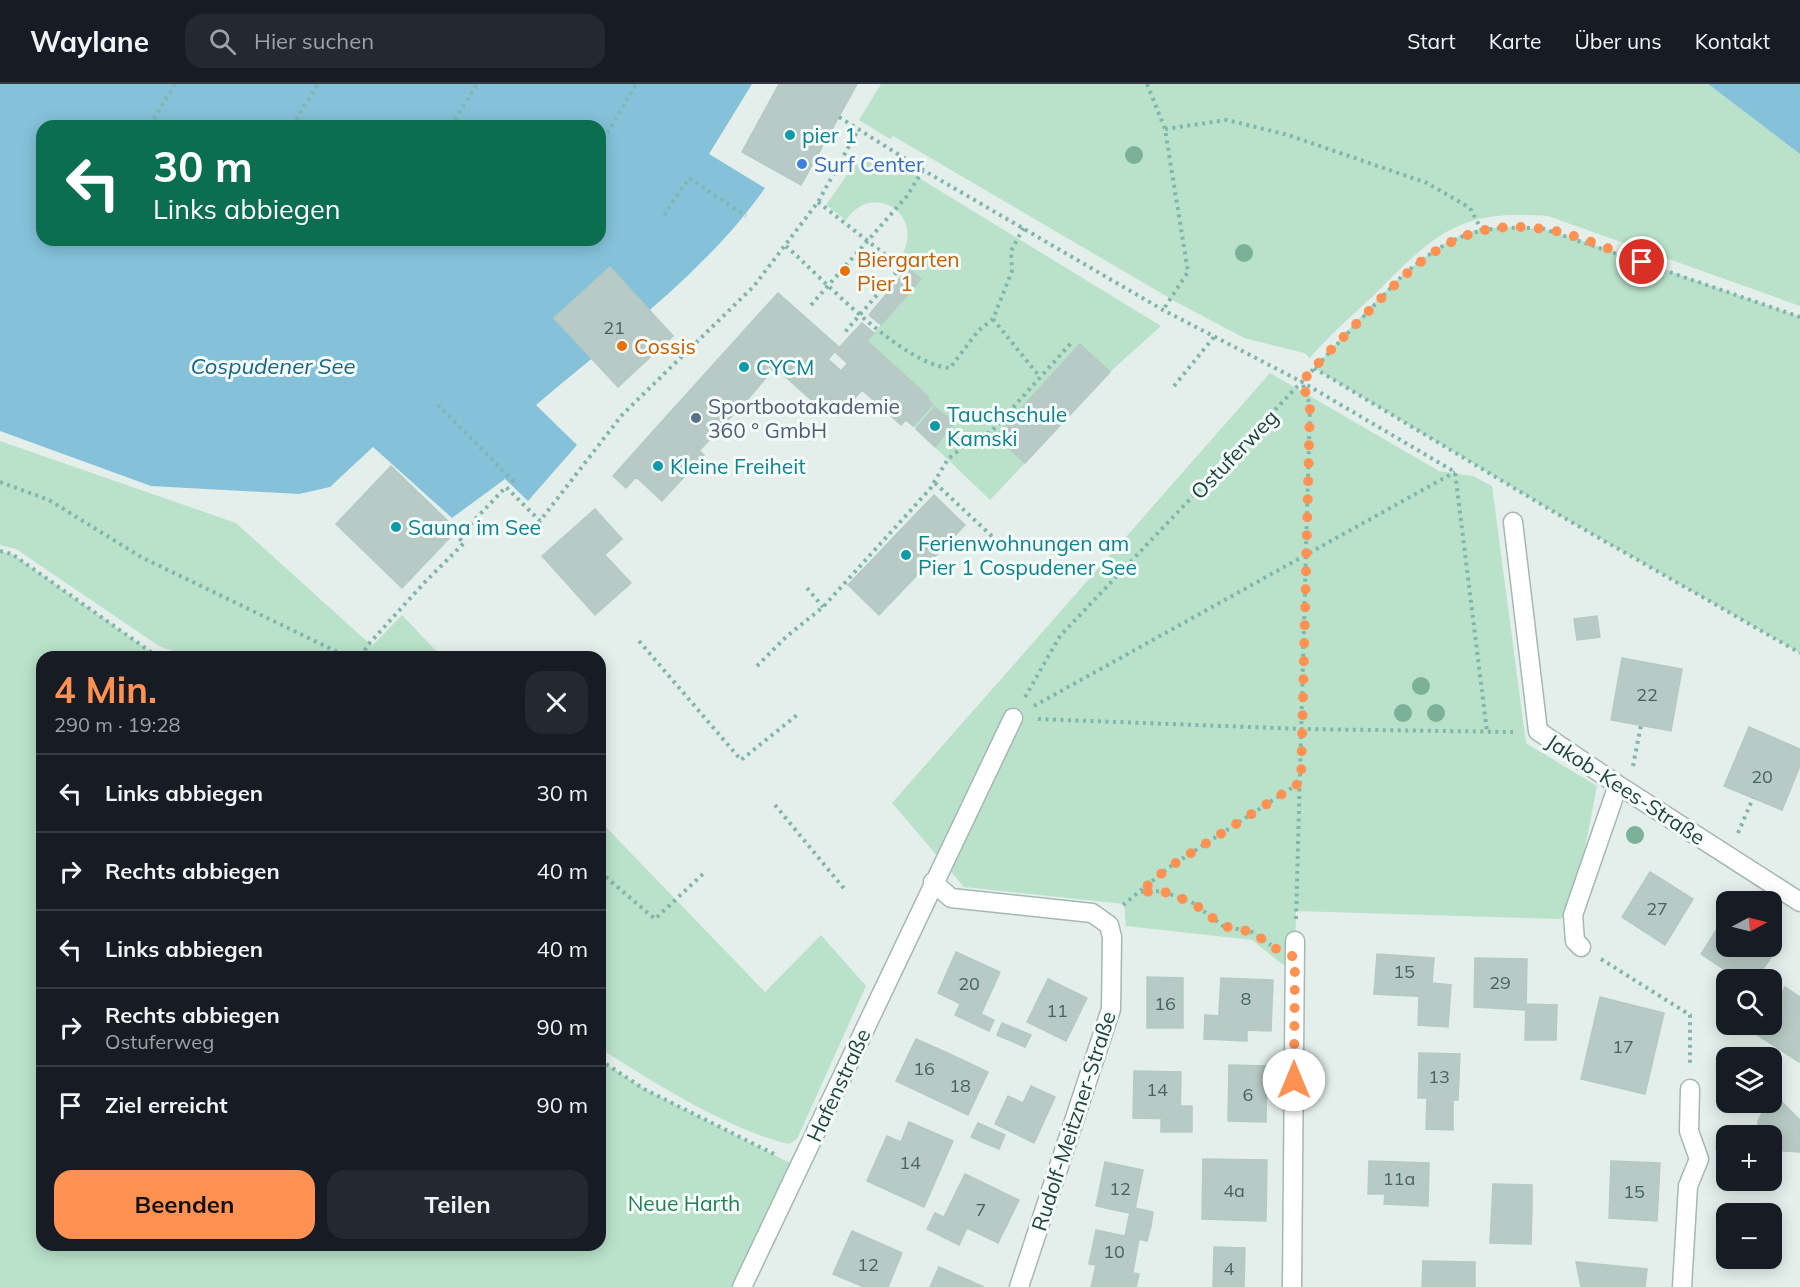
<!DOCTYPE html>
<html lang="de">
<meta charset="utf-8">
<style>
:root{--surface:#171b24;--page:#242831;--text:#f1f3f6;--muted:#9ea1a6;--line:#363941;--accent:#ff9252}
body{margin:0;font-family:Mulish,sans-serif;background:var(--page);color:var(--text);height:100vh;display:flex;flex-direction:column;font-size:22px;white-space:nowrap}
*{box-sizing:border-box;margin:0}
p{font-size:20px;color:var(--muted)}
.icon{flex:none;width:33px;height:33px;fill:none;stroke:currentColor;stroke-width:2;stroke-linecap:round;stroke-linejoin:round}
.map{position:relative;flex:1;overflow:hidden}
.details{position:absolute;left:36px;top:567px;width:570px;height:600px;display:flex;flex-direction:column;background:var(--surface);border-radius:18px;box-shadow:0 3px 15px #0003}
.details>*{flex:none}
.banner{position:absolute;left:36px;top:36px;width:570px;height:126px;border-radius:18px;box-shadow:0 3px 15px #0003;background:#0b6e4f;color:#fff;overflow:hidden}
.needle{width:39px;rotate:83deg}
.fabs{position:absolute;left:1716px;top:807px;display:grid;gap:12px}
.fabs a{display:grid;place-items:center;width:66px;height:66px;border-radius:12px;background:var(--surface);box-shadow:0 3px 15px #0003;font-size:30px}
.pin{position:absolute;display:grid;place-items:center;width:51px;height:51px;color:#fff;margin:-26px;border:3px solid #fff;border-radius:50%;box-shadow:0 2px 6px #0007}
.me{position:absolute;width:66px;margin:-33px;rotate:0deg;stroke-linejoin:round;filter:drop-shadow(0 0 4px #0008)}
.turn{display:flex;align-items:center;gap:21px;height:126px;padding:0 18px;font-size:27px}
.turn .icon{width:78px;height:78px;stroke-width:2.5}
.turn b{display:block;font-size:42px;line-height:51px}
.round{display:grid;place-items:center;flex:none;width:63px;height:63px;border-radius:18px;background:var(--page)}
.overview{display:flex;align-items:center;justify-content:space-between;height:102px;padding:0 18px}
h1{font-size:36px;font-weight:700;line-height:45px;color:var(--accent)}
.button{display:flex;gap:12px;margin-top:auto;padding:12px 18px}
.button a{flex:1;height:69px;border-radius:18px;background:var(--accent);color:#111;font-size:24px;font-weight:700;line-height:69px;text-align:center}
.button a+a{background:var(--page);color:var(--text)}
ul{padding:0;list-style:none}
li{display:flex;align-items:center;gap:18px;height:78px;padding:0 18px;border-top:2px solid var(--line)}
li div{flex:1}
li b{display:block;font-size:22px}
li em{font-style:normal}
header{display:flex;align-items:center;gap:36px;box-sizing:border-box;height:84px;padding:0 30px;background:var(--surface);border-bottom:2px solid var(--line)}
header strong{font-size:28px}
nav{display:flex;gap:33px;margin-inline-start:auto;font-size:21px}
.search{width:420px;height:54px;background:var(--page);display:flex;align-items:center;gap:15px;box-sizing:border-box;padding:0 21px;border-radius:18px;color:var(--muted);font-size:22px}
.map>svg:first-child{display:block}
.green{fill:#bae2ca}
.water{fill:#85c2da;fill-rule:evenodd}
.building{fill:#b8cac5;stroke:#b5cac4;stroke-width:1.5}
.lines{fill:none;stroke-linecap:round;stroke-linejoin:round}
.minor-casing{stroke:#a5b8b4;stroke-width:21}
.path{stroke:#80b6ac;stroke-width:4;stroke-dasharray:3 4.5;stroke-linecap:butt}
.minor{stroke:#fff;stroke-width:18}
.tree{fill:#7bb198}
.route{stroke:#ff9252;stroke-width:10;stroke-dasharray:0 18}
.culture-dot{fill:#0f9aa8;stroke:#f5fbf8;stroke-width:2}
.shop-dot{fill:#3f7fe0;stroke:#f5fbf8;stroke-width:2}
.food-dot{fill:#e8710a;stroke:#f5fbf8;stroke-width:2}
.service-dot{fill:#5c6f8a;stroke:#f5fbf8;stroke-width:2}
.labels{text-anchor:middle;dominant-baseline:central;stroke-width:6;stroke-linejoin:round;paint-order:stroke}
.number-label{font-size:18px;fill:#466560}
.culture-label{font-size:21px;fill:#0d838f;stroke:#f5fbf8;text-anchor:start}
.shop-label{font-size:21px;fill:#366cbe;stroke:#f5fbf8;text-anchor:start}
.food-label{font-size:21px;fill:#c56008;stroke:#f5fbf8;text-anchor:start}
.service-label{font-size:21px;fill:#4e5e75;stroke:#f5fbf8;text-anchor:start}
.street-label{font-size:21px;fill:#20433e;stroke:#f5fbf8}
.park-label{font-size:21px;fill:#257f54;stroke:#f5fbf8}
.water-label{font-size:22px;font-style:italic;fill:#126587;stroke:#f5fbf8}
</style>
<header>
<strong>Waylane</strong>
<div class="search"><svg class="icon" aria-label="search" viewBox="0 0 24 24"><circle cx="10" cy="10" r="6"/><path d="M15 15l6 6"/></svg>Hier suchen</div>
<nav><a>Start</a><a>Karte</a><a>Über uns</a><a>Kontakt</a></nav>
</header>
<div class="map">
<svg width="1800" height="1203" viewBox="0 0 1800 1203">
<rect width="100%" height="100%" fill="#e4efeb"/>
<path class="green" d="M881 0H1708L1800 70V222L1548 132C1457 124 1433 152 1373 212 1352 232 1329 251 1310 274L1304 269 1244 254 1178 219 893 52 890 55 859 36Z
M877 74 893 78 1161 242 1110 288 1080 261 996 352 1025 379 990 416 913 342 932 320 927 315 929 312 867 257 921 195 899 176C929 132 873 95 846 136L826 121 854 81Z
M1513 143 1544 145 1577 155 1800 233V569L1554 428 1314 284C1356 240 1420 157 1481 145 1492 143 1503 144 1513 143Z
M1270 289 1439 387 1473 392 1492 402 1526 659 1597 702 1577 806 1561 835 1296 827 1295 881 1282 880 1252 856 1126 842 1124 820 964 803 892 719Z
M0 357 236 439 372 562 402 531 442 573H190L159 562 16 465 0 461Z
M0 467 12 470 158 573H42V1161H600V976L644 1005 800 1084 742 1203H0Z
M600 737 765 908 821 851 866 902 797 1055 789 1060C729 1046 652 998 600 964Z"/>
<path class="water" d="M0 0H752L709 70 765 104C704 190 616 253 536 321L577 361 528 417 505 395 452 434 373 363 330 403 299 410 151 402 0 347ZM42 42H600V156H42Z
M1708 0H1800V70Z"/>
<path class="building" d="M779 0H857L801 101 742 68Z
M610 183 673 252 618 303 554 234Z
M908 184 921 195 881 241 869 231Z
M778 209 839 263 800 306 740 251Z
M862 239 874 249 847 279 835 268Z
M740 251 775 283 748 315 712 282Z
M867 257 929 313 927 315 933 320 913 342 906 336 901 341 841 287Z
M1080 260 1110 288 1025 379 996 352Z
M828 275 862 306 838 333 825 321 822 325 800 306Z
M712 282 748 315 700 366 665 334Z
M935 323 954 339 935 363 916 345Z
M664 335 704 371 662 417 636 393 626 404 613 392Z
M391 382 457 446 402 504 336 440Z
M934 411 965 441 879 531 848 501Z
M595 425 622 455 570 503 542 472Z
M604 470 631 499 595 531 570 503Z
M1597 532 1600 553 1577 556 1574 535Z
M1622 574 1682 585 1671 647 1611 636Z
M1749 643 1800 665V682L1782 726 1724 702Z
M1650 788 1693 815 1665 861 1622 833Z
M1726 831V862H1772V860L1777 864 1756 896H1740L1701 870Z
M956 868 1000 888 981 930 938 909Z
M1377 870 1434 874 1431 913 1374 910Z
M1475 874 1527 875 1526 926 1474 923Z
M1147 893 1183 894V944H1147Z
M1221 894 1273 896 1271 947 1218 945Z
M1048 895 1087 914 1066 957 1027 938Z
M1432 899 1451 901 1448 943 1418 941 1419 912 1431 913Z
M1785 903 1800 913 1799 978 1756 950 1762 940H1772V925Z
M1600 913 1664 929 1645 1010 1581 995Z
M960 920 994 936 989 947 955 931Z
M1526 920 1557 921 1556 956H1525Z
M1205 931 1219 932 1218 945 1247 946V957L1204 955Z
M1002 939 1031 951 1025 963 997 951Z
M916 955 952 971 932 1014 896 997Z
M1419 969 1460 970 1458 1016H1453V1046L1426 1045 1427 1014H1418Z
M952 971 988 988 968 1031 932 1014Z
M1229 981 1267 982 1266 1038 1228 1037Z
M1134 987 1181 988 1180 1035 1133 1034Z
M1031 1002 1055 1013 1034 1059 995 1040 1008 1012 1023 1019Z
M1773 1009 1800 1036V1068L1772 1066V1052H1758V1037L1768 1018H1772Z
M1180 1022H1192V1048H1161V1035H1180Z
M909 1038 953 1057 924 1123 867 1097 887 1052 901 1058Z
M978 1039 1005 1051 999 1065 971 1053Z
M1717 1049 1758 1051V1052H1726V1065L1716 1064Z
M1203 1075 1267 1076 1266 1137 1202 1135Z
M1369 1077 1429 1079 1428 1122 1384 1120 1385 1110H1368Z
M1611 1077 1660 1079 1657 1137 1609 1134Z
M1105 1078 1143 1086 1134 1130 1096 1122Z
M965 1090 1019 1116 998 1159 944 1133Z
M1493 1100 1532 1101V1123L1492 1121Z
M1492 1121 1532 1123 1531 1160 1490 1159Z
M1135 1124 1153 1128 1151 1142 1128 1137 1130 1129 1134 1130Z
M935 1129 967 1144 959 1161 927 1145Z
M1128 1137 1151 1142 1147 1157 1125 1152Z
M1096 1146 1139 1155 1133 1188 1089 1180Z
M852 1147 902 1169 888 1203H864L833 1190Z
M1214 1163 1245 1164 1244 1203H1213Z
M1423 1177 1475 1178V1203H1422Z
M1576 1178 1647 1185 1645 1203H1581Z
M1096 1181 1139 1190 1136 1203H1091Z
M939 1183 984 1203H930Z"/>
<g class="lines">
<defs>
<path id="minor" d="M1513 438 1538 647 1618 701 1800 818
M933 798 951 814 1092 829 1109 841 1112 853 1111 925 1019 1203
M1581 863 1575 857 1573 831 1618 701
M742 1203 1013 634
M1292 1203 1295 857
M1682 1203 1688 1102 1699 1075 1689 1047 1690 1005"/>
</defs>
<use href="#minor" class="minor-casing"/>
<path class="path" d="M1147 0 1165 45 1188 188 1163 226
M839 33 923 86 1163 226 1302 298 1455 388 1487 648
M150 41 175 0
M292 42 318 0
M451 42 477 0
M1165 45 1227 36 1288 51 1427 99 1470 124 1481 145
M600 62 636 0
M818 118 901 183 845 248
M664 131 689 94 746 132
M786 162C824 196 901 280 950 284L978 247 993 235 1012 187 1011 167 1024 143
M811 221 907 112 923 86
M993 235 1039 292
M1314 284 1554 428 1800 569
M1174 302 1214 253
M438 321 514 398
M0 398 49 416 141 473 348 573
M935 399 1011 470
M0 467 12 470 158 573
M807 504 823 523
M639 557 741 676 797 631
M361 573 367 562 424 499 464 459 458 453 506 403 540 437 622 331 754 202 818 118 858 46
M757 582 786 553 823 523 930 405 948 375 972 355 991 348 1072 258
M1025 613 1060 552 1403 191C1453 149 1480 140 1544 145L1800 233
M1034 622 1455 388
M1038 635 1303 645 1513 648
M1633 682 1641 641
M775 721 846 807
M1738 749 1753 714
M600 788 655 835 705 788
M1141 808 1162 807 1193 819 1223 842 1252 848 1271 861
M1123 821 1168 784 1301 698
M1296 835 1310 321 1302 298
M1601 875 1690 931V981
M600 976 644 1005 778 1072"/>
<use href="#minor" class="minor"/>
</g>
<g class="tree">
<circle cx="1134" cy="71" r="9"/>
<circle cx="1244" cy="169" r="9"/>
<circle cx="1421" cy="602" r="9"/>
<circle cx="1403" cy="629" r="9"/>
<circle cx="1436" cy="629" r="9"/>
<circle cx="1635" cy="751" r="9"/>
</g>
<g class="lines">
<path class="route" d="M1294 996 1295 873 1282 869 1252 848 1223 842 1193 819 1162 807 1140 808 1168 784 1301 698 1310 321 1302 298C1321 275 1343 254 1364 232 1418 176 1459 133 1543 145 1576 149 1610 166 1642 178"/>
</g>
<g class="culture-dot">
<circle cx="790" cy="51" r="6"/>
<circle cx="744" cy="283" r="6"/>
<circle cx="935" cy="342" r="6"/>
<circle cx="658" cy="382" r="6"/>
<circle cx="396" cy="443" r="6"/>
<circle cx="906" cy="471" r="6"/>
</g>
<circle class="shop-dot" cx="802" cy="80" r="6"/>
<g class="food-dot">
<circle cx="845" cy="187" r="6"/>
<circle cx="622" cy="262" r="6"/>
</g>
<circle class="service-dot" cx="696" cy="334" r="6"/>
<g class="labels">
<g class="number-label">
<text x="614" y="243">21</text>
<text x="1647" y="610">22</text>
<text x="1762" y="692">20</text>
<text x="1657" y="824">27</text>
<text x="1404" y="887">15</text>
<text x="1500" y="898">29</text>
<text x="969" y="899">20</text>
<text x="1246" y="914">8</text>
<text x="1165" y="919">16</text>
<text x="1057" y="926">11</text>
<text x="1623" y="962">17</text>
<text x="924" y="984">16</text>
<text x="1439" y="992">13</text>
<text x="960" y="1001">18</text>
<text x="1157" y="1005">14</text>
<text x="1248" y="1010">6</text>
<text x="910" y="1078">14</text>
<text x="1399" y="1094">11a</text>
<text x="1120" y="1104">12</text>
<text x="1234" y="1106">4a</text>
<text x="1634" y="1107">15</text>
<text x="981" y="1125">7</text>
<text x="1114" y="1167">10</text>
<text x="868" y="1180">12</text>
<text x="1229" y="1184">4</text>
</g>
<g class="culture-label">
<text x="802" y="51">pier 1</text>
<text x="756" y="283">CYCM</text>
<text x="947" y="330">Tauchschule<tspan x="947" dy="24">Kamski</tspan></text>
<text x="670" y="382">Kleine Freiheit</text>
<text x="408" y="443">Sauna im See</text>
<text x="918" y="459">Ferienwohnungen am<tspan x="918" dy="24">Pier 1 Cospudener See</tspan></text>
</g>
<g class="shop-label">
<text x="814" y="80">Surf Center</text>
</g>
<g class="food-label">
<text x="857" y="175">Biergarten<tspan x="857" dy="24">Pier 1</tspan></text>
<text x="634" y="262">Cossis</text>
</g>
<g class="service-label">
<text x="708" y="322">Sportbootakademie<tspan x="708" dy="24">360 ° GmbH</tspan></text>
</g>
<g class="street-label">
<text transform="translate(1234 370) rotate(-46)">Ostuferweg</text>
<text transform="translate(1626 705) rotate(33)">Jakob-Kees-Straße</text>
<text transform="translate(838 1001) rotate(-65)">Hafenstraße</text>
<text transform="translate(1073 1037) rotate(-72)">Rudolf-Meitzner-Straße</text>
</g>
<g class="park-label">
<text x="684" y="1119">Neue Harth</text>
</g>
<g class="water-label">
<text x="273" y="282">Cospudener See</text>
</g>
</g>
</svg>
<div class="fabs">
<a><svg class="needle" viewBox="-14 -14 28 28"><path d="M0-13l5 13h-10z" fill="#e53935"/><path d="M0 13l5-13h-10z" fill="#9ea1a6"/></svg></a>
<a><svg class="icon" aria-label="search" viewBox="0 0 24 24"><circle cx="10" cy="10" r="6"/><path d="M15 15l6 6"/></svg></a>
<a><svg class="icon" aria-label="layers" viewBox="0 0 24 24"><path d="M12 4l9 5-9 5-9-5zM3 14l9 5 9-5"/></svg></a>
<a>+</a>
<a>−</a>
</div>
<div class="pin" style="left:1642px;top:178px;background:#d93025"><svg class="icon" aria-label="arrive" viewBox="0 0 24 24"><path d="M6 21V4h12l-3 4 3 4H6"/></svg></div>
<svg class="me" style="left:1294px;top:996px" viewBox="-20 -20 40 40"><circle r="19" fill="#fff"/><path d="M0-13L10 11 0 6-10 11z" fill="#ff9252"/></svg>
<div class="banner">
<div class="turn"><svg class="icon" aria-label="left" viewBox="0 0 24 24"><path d="M17 20v-9H6M10 6l-5 5 5 5"/></svg><div><b>30 m</b>Links abbiegen</div></div>
</div>
<section class="details">
<div class="overview"><div><h1>4 Min.</h1><p>290 m · 19:28</p></div><a class="round"><svg class="icon" aria-label="close" viewBox="0 0 24 24"><path d="M6 6l12 12M18 6L6 18"/></svg></a></div>
<ul>
<li><svg class="icon" aria-label="left" viewBox="0 0 24 24"><path d="M17 20v-9H6M10 6l-5 5 5 5"/></svg><div><b>Links abbiegen</b></div><em>30 m</em></li>
<li><svg class="icon" aria-label="right" viewBox="0 0 24 24"><path d="M7 20v-9h11M14 6l5 5-5 5"/></svg><div><b>Rechts abbiegen</b></div><em>40 m</em></li>
<li><svg class="icon" aria-label="left" viewBox="0 0 24 24"><path d="M17 20v-9H6M10 6l-5 5 5 5"/></svg><div><b>Links abbiegen</b></div><em>40 m</em></li>
<li><svg class="icon" aria-label="right" viewBox="0 0 24 24"><path d="M7 20v-9h11M14 6l5 5-5 5"/></svg><div><b>Rechts abbiegen</b><p>Ostuferweg</p></div><em>90 m</em></li>
<li><svg class="icon" aria-label="arrive" viewBox="0 0 24 24"><path d="M6 21V4h12l-3 4 3 4H6"/></svg><div><b>Ziel erreicht</b></div><em>90 m</em></li>
</ul>
<div class="button"><a>Beenden</a><a>Teilen</a></div>
</section>
</div>
